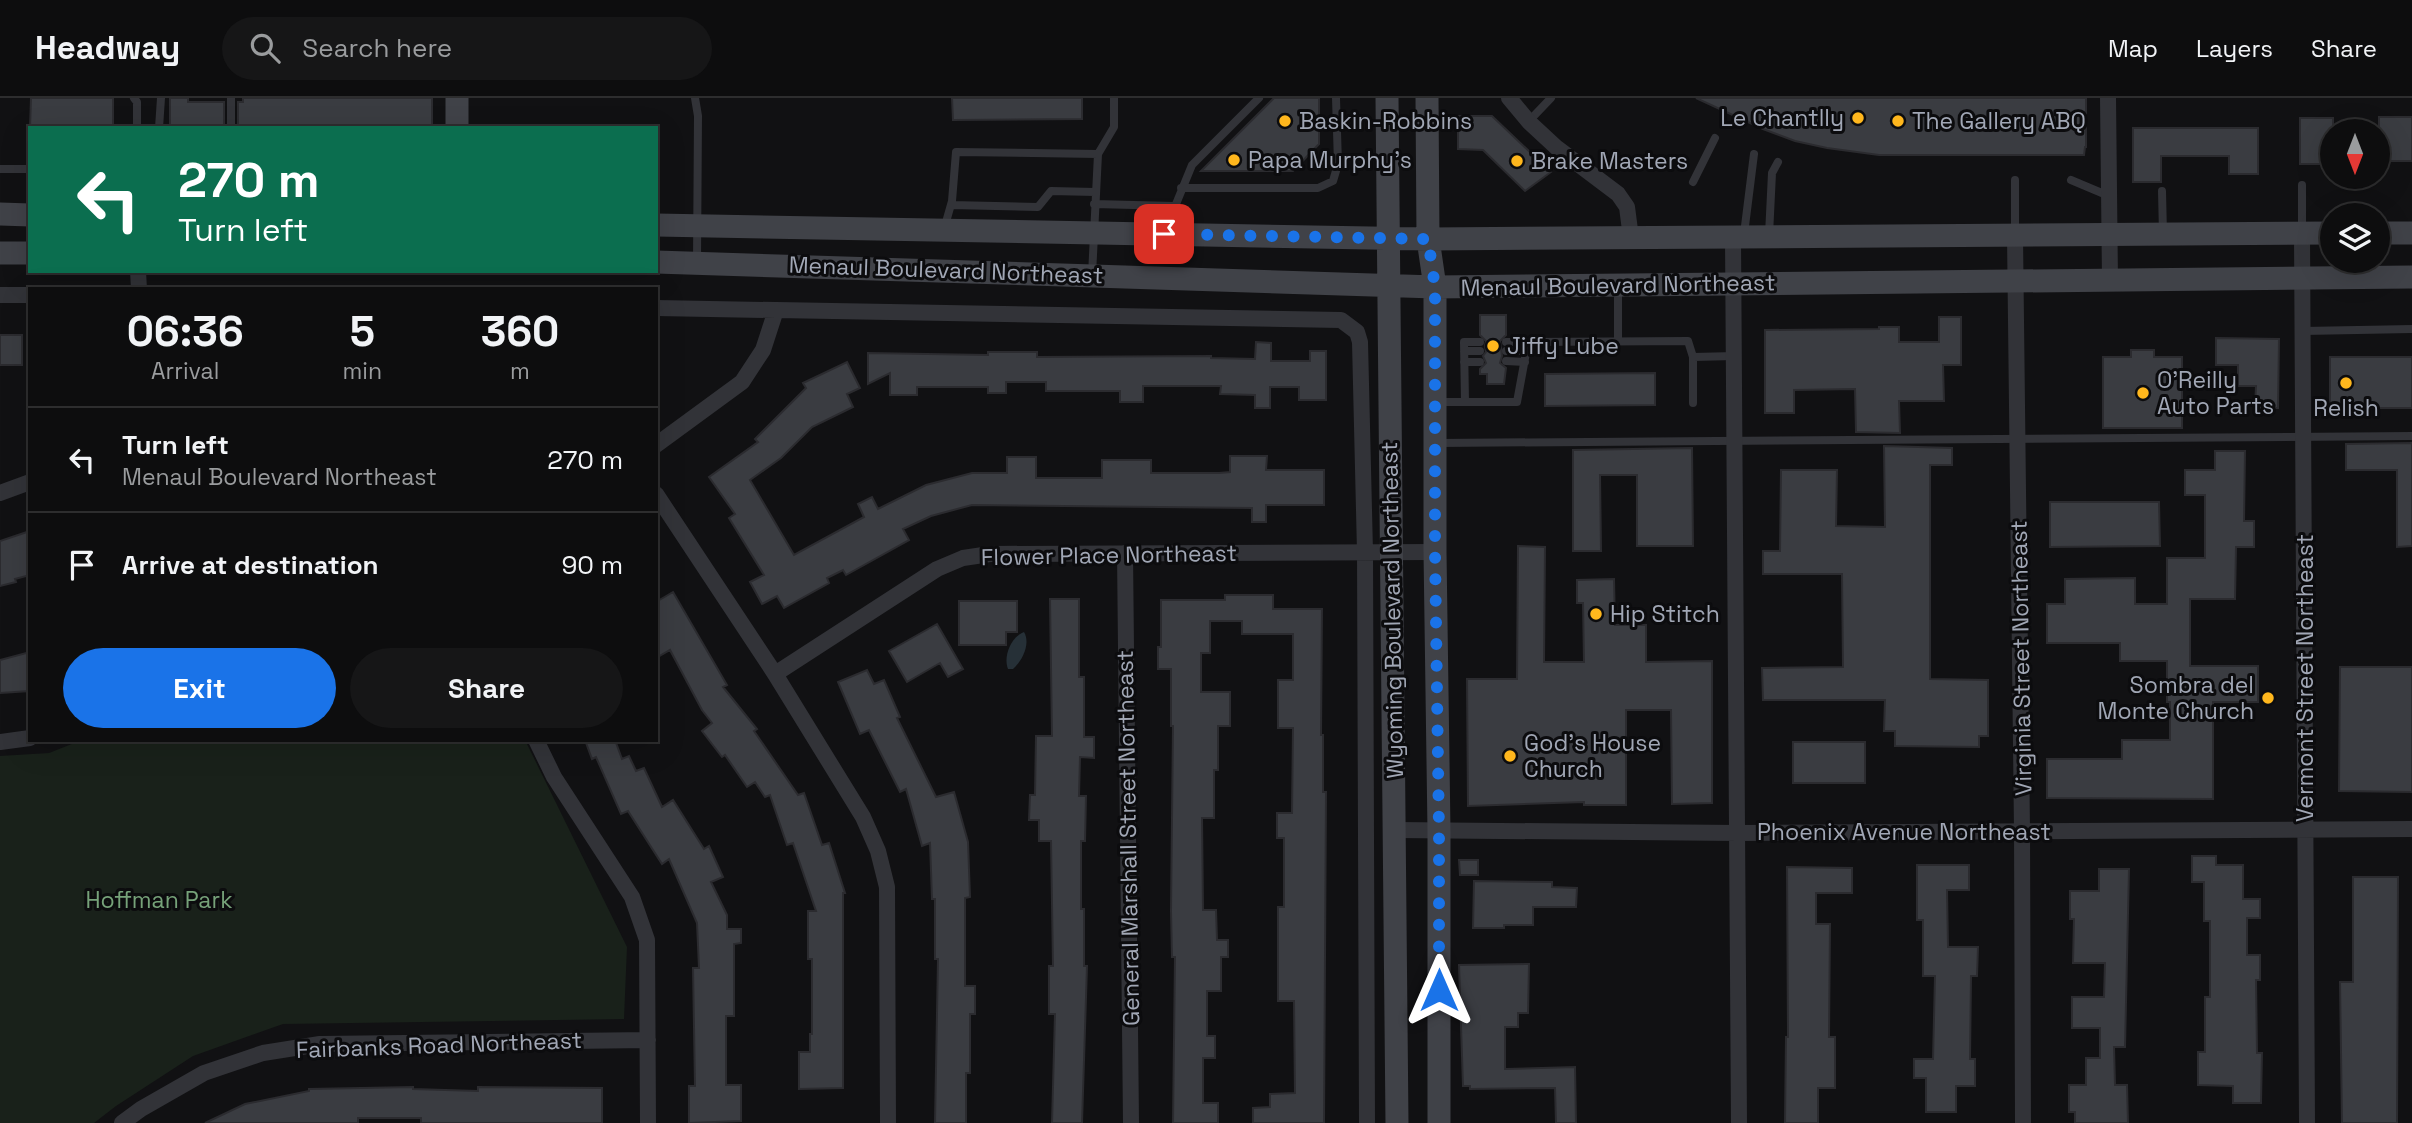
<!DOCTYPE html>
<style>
:root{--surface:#0d0d0e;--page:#161617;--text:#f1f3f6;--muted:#9a9c9e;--line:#2d2d2e;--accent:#1a73e8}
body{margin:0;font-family:"Space Grotesk",sans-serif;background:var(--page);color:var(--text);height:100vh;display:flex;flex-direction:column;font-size:26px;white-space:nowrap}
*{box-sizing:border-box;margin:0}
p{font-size:23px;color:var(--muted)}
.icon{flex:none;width:38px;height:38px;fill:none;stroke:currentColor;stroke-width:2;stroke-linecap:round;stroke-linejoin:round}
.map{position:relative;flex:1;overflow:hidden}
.sheet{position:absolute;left:28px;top:189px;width:630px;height:455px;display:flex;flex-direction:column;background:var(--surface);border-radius:0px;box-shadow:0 7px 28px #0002,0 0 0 2px var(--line)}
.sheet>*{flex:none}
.top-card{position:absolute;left:28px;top:28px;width:630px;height:147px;border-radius:0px;box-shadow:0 7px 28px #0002,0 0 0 2px var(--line);background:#0b6e4f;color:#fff;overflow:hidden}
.needle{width:46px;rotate:180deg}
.controls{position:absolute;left:2320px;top:21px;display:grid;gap:14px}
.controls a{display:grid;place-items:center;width:70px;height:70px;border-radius:50%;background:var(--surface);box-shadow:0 7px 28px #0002,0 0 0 2px var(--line);font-size:35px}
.pin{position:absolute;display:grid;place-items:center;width:60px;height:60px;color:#fff;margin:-30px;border-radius:14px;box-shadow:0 4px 10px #0006}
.me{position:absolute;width:77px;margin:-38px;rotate:0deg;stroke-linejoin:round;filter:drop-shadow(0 0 5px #0008)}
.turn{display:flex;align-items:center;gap:24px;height:147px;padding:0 35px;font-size:32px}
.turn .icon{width:91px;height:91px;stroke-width:2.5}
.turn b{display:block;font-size:49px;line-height:60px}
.eta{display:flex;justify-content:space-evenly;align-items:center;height:119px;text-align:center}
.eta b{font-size:42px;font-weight:700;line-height:49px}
.cta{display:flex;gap:14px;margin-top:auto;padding:14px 35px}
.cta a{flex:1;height:80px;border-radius:42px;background:var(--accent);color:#fff;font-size:28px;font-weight:700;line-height:80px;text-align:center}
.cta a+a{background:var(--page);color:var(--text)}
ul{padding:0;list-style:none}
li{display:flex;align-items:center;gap:21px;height:105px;padding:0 35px;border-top:2px solid var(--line)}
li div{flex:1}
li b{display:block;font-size:26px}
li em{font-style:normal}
header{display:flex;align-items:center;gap:42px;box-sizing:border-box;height:98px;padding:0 35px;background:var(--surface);border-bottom:2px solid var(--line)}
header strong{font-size:33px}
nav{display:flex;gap:38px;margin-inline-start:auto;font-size:24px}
.search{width:490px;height:63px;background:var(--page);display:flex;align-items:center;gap:18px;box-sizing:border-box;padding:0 24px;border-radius:38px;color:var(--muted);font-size:26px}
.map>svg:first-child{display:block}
.green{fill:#19211a}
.water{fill:#263037}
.building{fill:#3a3c41;stroke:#2b2b2f;stroke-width:2}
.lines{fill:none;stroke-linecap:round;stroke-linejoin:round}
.lane{stroke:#323338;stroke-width:8}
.street{stroke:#323338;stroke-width:16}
.secondary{stroke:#404248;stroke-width:23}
.route{stroke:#1a73e8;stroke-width:12;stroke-dasharray:0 21.6}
.poi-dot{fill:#ffb71d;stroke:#0c0c0e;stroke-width:2.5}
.labels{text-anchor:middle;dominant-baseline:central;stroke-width:6;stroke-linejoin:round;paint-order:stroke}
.poi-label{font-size:23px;fill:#a1a7b5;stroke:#0c0c0e;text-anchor:start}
.street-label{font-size:23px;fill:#a1a7b5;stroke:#0c0c0e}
.park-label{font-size:23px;fill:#76a279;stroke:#0c0c0e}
</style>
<header>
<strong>Headway</strong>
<div class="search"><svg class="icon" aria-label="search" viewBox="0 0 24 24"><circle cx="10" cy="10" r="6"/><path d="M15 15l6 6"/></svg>Search here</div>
<nav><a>Map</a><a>Layers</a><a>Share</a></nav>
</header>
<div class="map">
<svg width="2412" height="1025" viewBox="0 0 2412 1025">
<rect width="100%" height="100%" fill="#111113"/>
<path class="green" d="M82 642H525L627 849 624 921 283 926 193 958 116 1008 94 1025H0V658L49 655Z"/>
<path class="water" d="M1024 534C1031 546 1022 563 1013 571H1008C1003 558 1011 539 1024 534Z"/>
<path class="building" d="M31 0H113V30H30Z
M170 0H188V4H224V30H170Z
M243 0H432V30H238V4H243Z
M952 0H1082V21L953 22Z
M1274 0H1319V46L1293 73H1201Z
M1696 0H2086V49H2085L2084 57H1879L1827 50 1795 43 1763 31Z
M1458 18H1492L1551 74 1525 93 1483 52 1458 51Z
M2379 19H2412V63H2379Z
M2300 20H2333V66H2300Z
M2133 30H2258V76H2229V58H2161V84H2133Z
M1480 217H1506V237L1500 243 1502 258 1500 265 1506 270 1504 286H1487V276H1480V271L1486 265 1483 258 1486 254 1485 248 1486 243 1480 237Z
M1939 219H1961V267H1943L1944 303H1899L1900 335 1856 334 1855 291 1794 292V315H1765V232L1879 231V229H1899V244H1939Z
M0 237H22V267H0Z
M2216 240 2279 241 2278 310H2255L2256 288H2238V267H2216Z
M1256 244 1271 245V263H1310V253H1326V302H1299V289H1270V310H1255V297L1220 296 1221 288H1143V304H1120V293H1046V284H1006V295H988V289H917V297H890V275L868 286V255L988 257V254H1037V259L1211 258V260L1255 261Z
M2131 252H2154V259H2182V330H2103V259H2131Z
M2330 259H2412V310H2330Z
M847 264 860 290 847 296 853 309 812 329 781 360 750 382 794 457 864 419 858 406 872 399 878 411 926 387 972 375H1007V359H1036V380H1102V362H1151V375H1219L1230 374V358H1267L1266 372H1324V407H1266V424H1252V410L972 407 931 418 903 431 909 442 846 477 843 472 827 480 829 485 784 510 777 498 762 506 750 484 764 477 729 420 735 416 709 379 758 344 755 341 806 290 803 285Z
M1655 275V307L1545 308V276Z
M2412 345V448L2397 449V372H2346V346Z
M1884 348 1952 350V367H1930V581L1988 582V638H1979V649L1895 648V633H1884L1885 602H1763L1762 570 1843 569 1842 476H1763V453H1780L1781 372H1837L1836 428 1885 429Z
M1692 350 1693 448H1637V377H1600L1601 453H1573V352Z
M2215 353H2245L2244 423H2254V449H2236L2235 501H2190V568H2258V604H2213V701L2047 700V661H2122V642H2170V604H2167V563H2120V545H2047V506H2065V481L2135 480V506H2167V460H2205V397H2185V372H2215Z
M2050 404H2159L2160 448 2050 449Z
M30 433V477L15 481 16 484 0 488V443Z
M1518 448 1545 449 1544 564H1584L1583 505H1577V482L1614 481 1615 527H1646V564L1712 563V705L1672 706 1671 612H1626V707H1584V704L1468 708 1467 581H1517Z
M673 494 727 587 723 589 757 631 754 633 798 697 804 695 822 747 829 745 845 795H843V990L799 991V954H810V936H812V861H808V813H816L793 745 787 747 770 697 765 699 755 684 747 689 725 657 722 659 702 633 712 625 702 612 670 552 656 560V504Z
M1225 497H1273V511H1322L1321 637H1323V694H1326L1324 1025H1253V1010L1270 1009V996L1295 995 1294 903H1278V809H1284V740H1277V715H1292L1293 630H1278V582H1293V536H1242V523H1210V555H1201V594H1230V628H1218V672H1214V720H1202L1203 812H1216L1217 842H1228V859H1221V893H1207V938H1215V960H1203V1005H1218V1025H1173L1175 859H1172L1171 813 1173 628H1171V571H1158V549H1161V502H1225Z
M1050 501H1079V579H1084V639H1094V660L1080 659 1079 698H1086L1085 743H1081V811H1084V868H1087L1082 1025H1052L1055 916H1049V868H1053L1051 743H1039V722H1029L1030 697H1035L1036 638H1052Z
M959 503H1017V534H1006V547H959Z
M937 526 963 571 948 579 940 565 907 584 889 553Z
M30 554V593L0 595V562Z
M2340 569H2412V694L2339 693Z
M867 572 874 586 884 582 900 619 897 620 936 699 954 694 968 744 970 799 965 800V888H975V916H970V975H966V1025H935L938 861H935V801H932L930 745 922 748 906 691 900 694 869 632 860 636 838 584Z
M585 642H615L622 661 629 658 636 673 644 670 662 709 673 702 704 751 709 748 723 779 711 784 727 817V831H741V845L734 846V918H726V987H741V1023L689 1025V988H695L693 870H699L697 825 669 761 662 766 628 713 621 716 596 659 592 661Z
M1793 644H1865V685H1793Z
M2192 758H2216V767H2243V801H2260V820H2247V857H2260V882H2256L2257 955H2262L2261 1005H2233V988L2198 987V954H2205V899H2210V823H2204V784H2192Z
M1459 762H1478V777H1460Z
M1917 767H1969V792H1947L1948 849H1978L1977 878H1971L1970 961H1975V988H1956V1014H1926V980H1914V961H1933L1935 878H1923V822H1917Z
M1787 769 1852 770V795H1816V826H1830L1829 939H1835V990H1818V1025H1785L1786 939H1788Z
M2099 771H2129L2125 949H2114L2115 987H2127L2128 1025H2075V1014H2069V987H2086V960H2100V930H2072V899H2104L2105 865H2073L2074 821H2070V793H2099Z
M2353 779H2398L2397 1025H2342L2340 884H2353Z
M1474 783 1552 784V789L1577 790 1576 809H1533V827H1504V830H1473Z
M1529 866 1528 915H1518V929H1505V971L1575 969 1576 1025H1556L1555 990 1470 991V988H1463L1459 867Z
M413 989V991L478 993V989L602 990V1025H421V1020H358V1025H205L245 1006 309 993V991Z"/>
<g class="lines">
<path class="lane" d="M134 0 137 4V30
M231 0V30
M695 0 698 18 697 164
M1529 23 1551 0
M159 30 161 0
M0 71H30
M2015 82V135
M2071 82 2109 98
M1693 84 1715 40
M2302 87V133
M1181 90H1318L1333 83 1338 66 1336 0
M2162 93 2163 136
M1094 106 1174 108
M951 107 1038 109 1051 93 1095 94
M944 131 952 103 956 54 1098 56
M1165 133 1192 67 1259 0
M1744 136 1754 56
M1769 137 1772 75 1778 64
M1092 177 1098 56 1114 29V0
M1618 190V243
M2303 233 2412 231
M1506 244H1528
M1464 253H1480
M1506 253H1526
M1506 263 1525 264
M1464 264H1480
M1436 304H1517L1528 244 1688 243 1693 259
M1465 304 1464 244H1480
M1693 305V259L1735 258
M1438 345 2412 338"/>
<path class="street" d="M1509 0 1529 24 1557 50 1618 96 1627 109 1631 140
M2108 0 2110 183
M2302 136 2307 1025
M2015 138 2022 732 2023 1025
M1733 140 1739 1025
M138 173 139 191
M0 197H30
M656 210 1341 222 1357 234 1360 244 1365 454 1367 1025
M656 347 742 284 763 252 776 212
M0 395 30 384
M656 396 775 576 863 719 878 753 887 789 888 1025
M1125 455 1131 1025
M775 576 937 471 963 460 990 456 1435 454
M536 642 554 679 632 799 647 842 648 1025
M0 644 30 640
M1396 732 1738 735 2412 731
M122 1025 141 1011 204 975 263 955 320 946 648 942"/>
<path class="secondary" d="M457 0V30
M1387 0 1397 1025
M1427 0 1428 141 1435 189V454L1439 733V1025
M0 116 30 117
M656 127 1428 141 2333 135
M2378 135H2412
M0 155H30
M656 164 1435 189 2412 179"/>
</g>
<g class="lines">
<path class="route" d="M1164 136 1428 141 1435 189V454L1439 733V892"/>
</g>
<g class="poi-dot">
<circle cx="1858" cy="20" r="7"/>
<circle cx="1285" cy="23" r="7"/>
<circle cx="1898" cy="23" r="7"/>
<circle cx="1234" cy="62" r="7"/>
<circle cx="1517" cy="63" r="7"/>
<circle cx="1493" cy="248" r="7"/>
<circle cx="2346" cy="285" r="7"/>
<circle cx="2143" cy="295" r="7"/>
<circle cx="1596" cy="516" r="7"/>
<circle cx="2268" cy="600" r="7"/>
<circle cx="1510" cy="658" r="7"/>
</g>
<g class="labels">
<g class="poi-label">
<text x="1844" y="20" text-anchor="end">Le Chantlly</text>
<text x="1299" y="23">Baskin-Robbins</text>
<text x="1912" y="23">The Gallery ABQ</text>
<text x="1248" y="62">Papa Murphy's</text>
<text x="1531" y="63">Brake Masters</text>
<text x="1507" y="248">Jiffy Lube</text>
<text x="2157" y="282">O'Reilly<tspan x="2157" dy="26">Auto Parts</tspan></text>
<text x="2346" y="310" text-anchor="middle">Relish</text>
<text x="1610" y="516">Hip Stitch</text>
<text x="2254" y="587" text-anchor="end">Sombra del<tspan x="2254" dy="26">Monte Church</tspan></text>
<text x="1524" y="645">God's House<tspan x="1524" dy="26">Church</tspan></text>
</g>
<g class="street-label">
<text transform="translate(946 172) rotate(2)">Menaul Boulevard Northeast</text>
<text transform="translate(1618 187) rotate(-1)">Menaul Boulevard Northeast</text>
<text transform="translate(1109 457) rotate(-1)">Flower Place Northeast</text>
<text transform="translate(1392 512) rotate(-91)">Wyoming Boulevard Northeast</text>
<text transform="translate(2021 560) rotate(-91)">Virginia Street Northeast</text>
<text transform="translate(2305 580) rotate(-90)">Vermont Street Northeast</text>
<text x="1904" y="734">Phoenix Avenue Northeast</text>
<text transform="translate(1128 740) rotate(-91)">General Marshall Street Northeast</text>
<text transform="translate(439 947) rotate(-2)">Fairbanks Road Northeast</text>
</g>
<g class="park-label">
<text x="159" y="802">Hoffman Park</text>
</g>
</g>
</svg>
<div class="controls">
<a><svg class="needle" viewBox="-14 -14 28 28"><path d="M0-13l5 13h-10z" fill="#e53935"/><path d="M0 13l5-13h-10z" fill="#9a9c9e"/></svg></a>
<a><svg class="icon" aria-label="layers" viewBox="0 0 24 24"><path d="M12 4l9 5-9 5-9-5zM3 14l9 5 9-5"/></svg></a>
</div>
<div class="pin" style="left:1164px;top:136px;background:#d93025"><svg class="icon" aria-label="arrive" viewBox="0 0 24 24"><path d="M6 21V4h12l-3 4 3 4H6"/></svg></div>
<svg class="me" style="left:1439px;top:892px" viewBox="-20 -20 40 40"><path d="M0-17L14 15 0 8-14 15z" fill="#1a73e8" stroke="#fff" stroke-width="4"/></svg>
<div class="top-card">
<div class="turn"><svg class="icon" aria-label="left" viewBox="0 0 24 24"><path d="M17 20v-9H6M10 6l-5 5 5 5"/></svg><div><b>270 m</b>Turn left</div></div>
</div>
<section class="sheet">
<div class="eta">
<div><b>06:36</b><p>Arrival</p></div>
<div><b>5</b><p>min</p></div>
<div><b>360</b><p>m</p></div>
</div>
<ul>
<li><svg class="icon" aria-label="left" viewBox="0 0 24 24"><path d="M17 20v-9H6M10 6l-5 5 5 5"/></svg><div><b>Turn left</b><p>Menaul Boulevard Northeast</p></div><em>270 m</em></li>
<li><svg class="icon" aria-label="arrive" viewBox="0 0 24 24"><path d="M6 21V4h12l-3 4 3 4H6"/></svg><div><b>Arrive at destination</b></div><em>90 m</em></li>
</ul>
<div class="cta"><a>Exit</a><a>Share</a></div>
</section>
</div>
